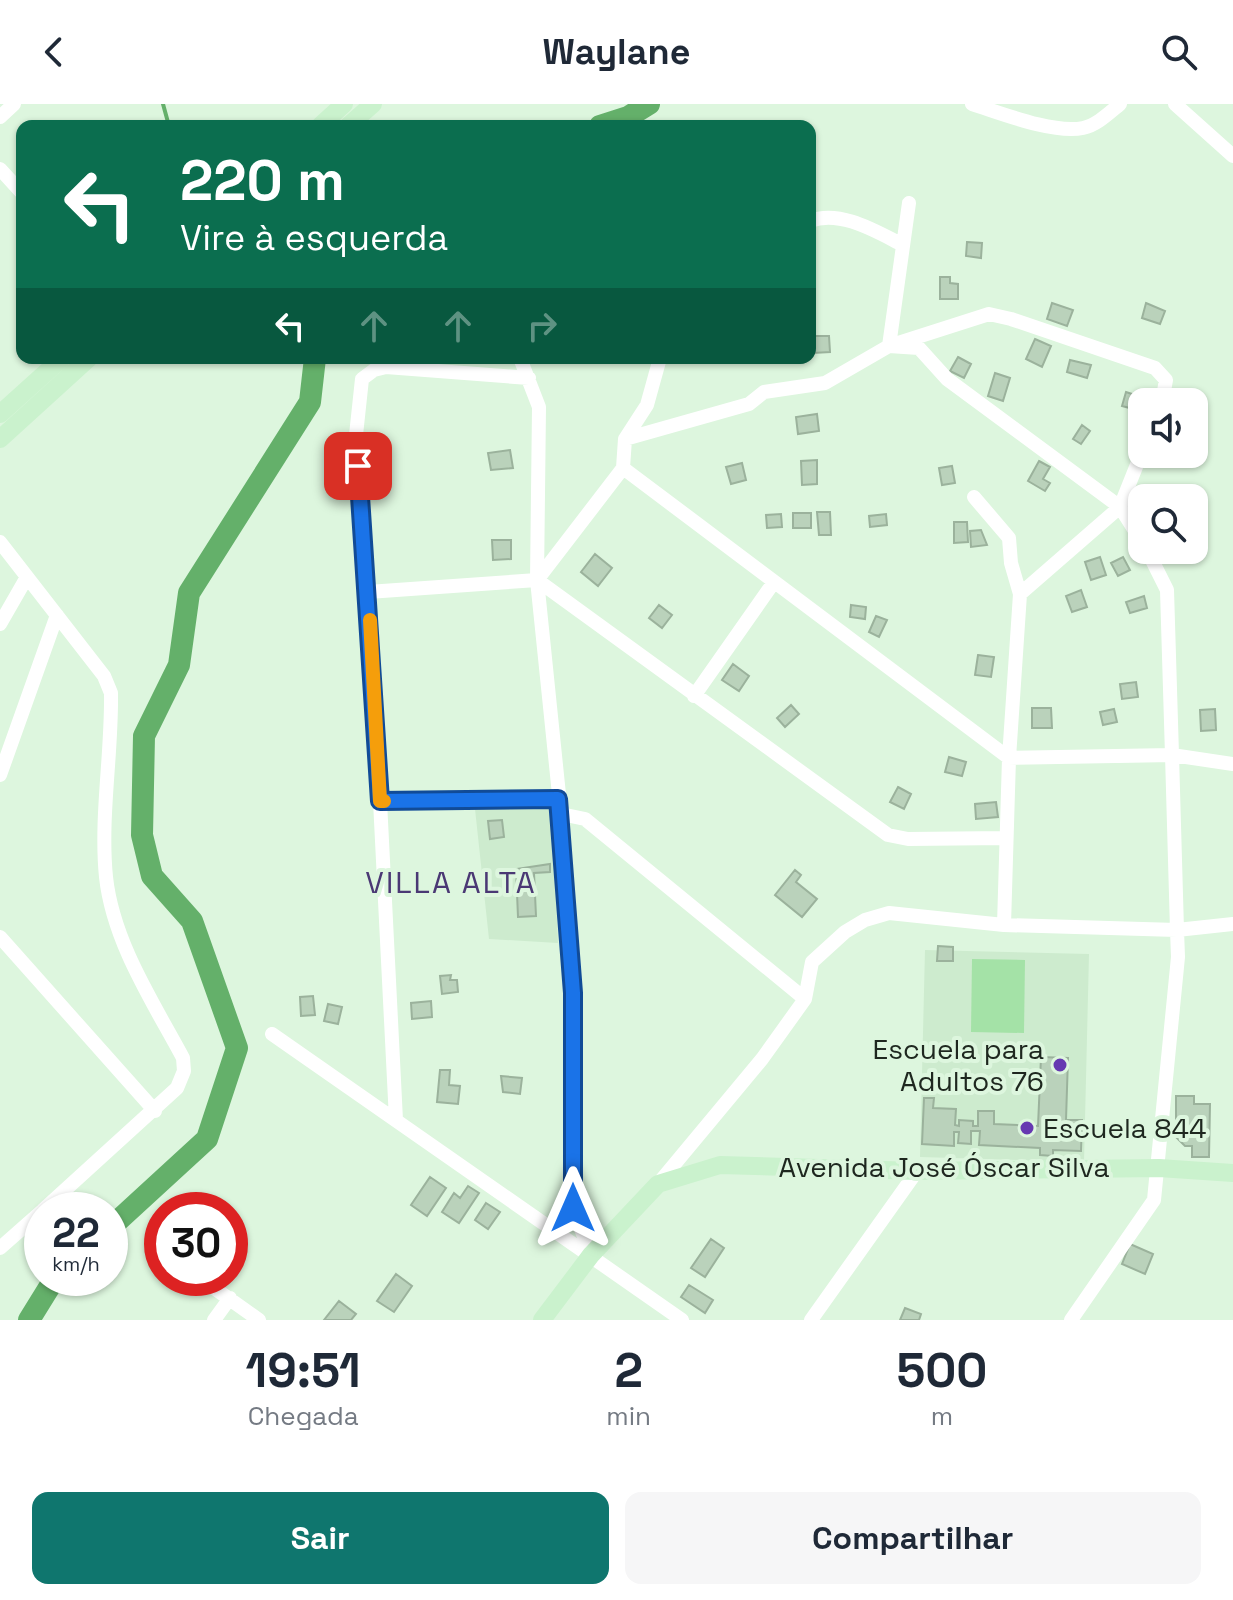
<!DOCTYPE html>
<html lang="pt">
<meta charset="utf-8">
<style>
:root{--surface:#fff;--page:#f6f6f7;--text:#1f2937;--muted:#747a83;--accent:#0f766e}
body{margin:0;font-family:"Space Grotesk",sans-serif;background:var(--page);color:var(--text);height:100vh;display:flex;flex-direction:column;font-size:30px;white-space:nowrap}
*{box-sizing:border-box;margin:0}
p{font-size:26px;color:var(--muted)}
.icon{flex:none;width:44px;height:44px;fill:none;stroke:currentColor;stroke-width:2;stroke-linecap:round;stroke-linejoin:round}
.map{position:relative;height:1216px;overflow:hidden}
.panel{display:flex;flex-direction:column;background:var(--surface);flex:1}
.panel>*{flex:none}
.hud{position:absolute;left:16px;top:16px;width:800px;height:244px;border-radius:16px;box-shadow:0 2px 6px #0004;background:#0b6e4f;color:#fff;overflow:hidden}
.controls{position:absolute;left:1128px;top:284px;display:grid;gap:16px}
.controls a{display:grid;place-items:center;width:80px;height:80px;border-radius:16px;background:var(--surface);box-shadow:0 2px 6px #0004;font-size:40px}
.speed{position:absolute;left:24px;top:1088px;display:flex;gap:16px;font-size:40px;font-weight:700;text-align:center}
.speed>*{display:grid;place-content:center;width:104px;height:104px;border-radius:50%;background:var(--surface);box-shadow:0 2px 6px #0004;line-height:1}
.speed small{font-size:20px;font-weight:400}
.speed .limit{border:12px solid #d22;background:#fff;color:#111}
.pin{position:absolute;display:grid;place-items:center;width:68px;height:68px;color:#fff;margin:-34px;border-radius:16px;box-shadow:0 4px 12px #0006}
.me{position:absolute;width:88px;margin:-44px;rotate:0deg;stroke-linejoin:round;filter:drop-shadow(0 0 6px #0008)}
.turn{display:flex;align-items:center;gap:28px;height:168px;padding:0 32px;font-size:36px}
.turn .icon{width:104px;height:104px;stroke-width:2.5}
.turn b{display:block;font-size:56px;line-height:68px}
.lanes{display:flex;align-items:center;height:76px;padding:0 32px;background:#0003;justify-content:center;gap:40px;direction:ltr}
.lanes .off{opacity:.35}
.eta{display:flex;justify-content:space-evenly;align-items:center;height:136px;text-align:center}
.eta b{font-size:48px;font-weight:800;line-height:56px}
.button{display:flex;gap:16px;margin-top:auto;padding:16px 32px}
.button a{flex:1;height:92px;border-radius:16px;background:var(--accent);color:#fff;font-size:32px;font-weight:800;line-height:92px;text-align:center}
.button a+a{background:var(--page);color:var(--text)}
header{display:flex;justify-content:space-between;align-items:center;height:104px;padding:0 32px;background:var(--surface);font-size:36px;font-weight:800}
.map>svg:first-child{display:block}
.built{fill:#cdebce}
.green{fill:#a4e2a7}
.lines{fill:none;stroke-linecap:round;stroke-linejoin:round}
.stream{stroke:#64b06a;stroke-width:4}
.river{stroke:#64b06a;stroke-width:22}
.building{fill:#bad2bb;stroke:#9bb29c;stroke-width:2}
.minor{stroke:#fff;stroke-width:14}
.major{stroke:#caf2cd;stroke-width:18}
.route-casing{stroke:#114b97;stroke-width:20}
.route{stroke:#1a73e8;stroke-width:14}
.slow{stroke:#f59e0b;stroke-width:14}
.poi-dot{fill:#6639b1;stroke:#ddf6de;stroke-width:3}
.labels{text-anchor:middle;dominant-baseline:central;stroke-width:8;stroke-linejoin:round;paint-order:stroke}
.poi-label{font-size:28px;fill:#1e271f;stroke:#ddf6de;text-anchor:end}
.street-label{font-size:28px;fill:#1e271f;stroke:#ddf6de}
.neighbourhood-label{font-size:30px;letter-spacing:2px;fill:#4a3874;stroke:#ddf6de}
</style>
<header><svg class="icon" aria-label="back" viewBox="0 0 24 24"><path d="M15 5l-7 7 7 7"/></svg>Waylane<svg class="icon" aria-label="search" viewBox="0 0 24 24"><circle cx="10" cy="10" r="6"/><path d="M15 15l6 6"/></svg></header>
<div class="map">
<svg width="1233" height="1216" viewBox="0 0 1233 1216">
<rect width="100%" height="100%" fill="#ddf6de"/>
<path class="built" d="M552 701 558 839 489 835 475 705Z
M925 846 1089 850 1084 1058 920 1053Z"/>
<path class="green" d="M972 855 1025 856 1024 929 971 928Z"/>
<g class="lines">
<path class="stream" d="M163 0 169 22"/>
<path class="river" d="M600 22 628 13 649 0
M110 1124 207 1035 237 944 192 817 152 772 142 731 144 632 179 561 189 489 310 298 315 254
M29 1216 55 1174"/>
</g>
<path class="building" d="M967 138 982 139 981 154 966 152Z
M940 173H950V179L958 180V195H940Z
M1052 199 1073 206 1067 222 1047 215Z
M1146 199 1165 207 1160 220 1142 214Z
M812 232H829L830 248 813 249Z
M1035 235 1051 242 1042 263 1026 255Z
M958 253 971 260 964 274 950 267Z
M1070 256 1091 261 1087 274 1067 268Z
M995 269 1010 274 1003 297 988 292Z
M1126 288 1141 293 1137 306 1122 302Z
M817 310 819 327 798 330 796 313Z
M1082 321 1090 327 1081 340 1073 335Z
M510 346 513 364 491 366 488 349Z
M817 356V380L802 381 801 357Z
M1039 357 1050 363 1043 375 1050 379 1045 387 1028 377Z
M742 359 746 376 731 380 726 363Z
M952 362 955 379 942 381 939 364Z
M817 408H830L831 431H819Z
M793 409H811V424H793Z
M781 410 782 423 767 424 766 411Z
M886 410 887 421 870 423 869 412Z
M954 418H967L968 438 954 439Z
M981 426 987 441 971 443 970 427Z
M492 436H511V455L493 456Z
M595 450 612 464 598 482 581 468Z
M1100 453 1106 471 1091 476 1085 458Z
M1123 453 1130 466 1118 472 1111 459Z
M1081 486 1087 503 1072 508 1066 492Z
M1144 492 1147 504 1130 509 1126 498Z
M659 501 672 511 662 524 649 514Z
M851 501 866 503 865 515 850 513Z
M876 512 887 516 879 533 869 528Z
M978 551 994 553 991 573 975 571Z
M733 560 749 572 739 587 722 576Z
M1136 578 1138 593 1122 595 1120 580Z
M791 601 799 610 785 623 777 614Z
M1032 604H1051L1052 624H1032Z
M1114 605 1117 618 1103 621 1100 608Z
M1215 605 1216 626 1201 627 1200 606Z
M949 653 966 658 962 672 945 668Z
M898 683 911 690 904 705 890 698Z
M996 698 998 713 976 715 975 700Z
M502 716 504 733 490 735 488 717Z
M550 760V768L534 769 536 812 518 813 516 765Z
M795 766 801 771 796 778 817 795 802 813 775 791Z
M938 842 953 843V857H937Z
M451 871 450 876H457L458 888 442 890 440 872Z
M313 892 315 911 301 912 300 893Z
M431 897 432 913 412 915 411 899Z
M328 900 342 903 338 920 324 917Z
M1041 953 1068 954 1066 1016H1082L1081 1047 1053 1046V1052L1040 1051V1044L979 1041 980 1027H971V1040L958 1039 959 1028H954V1042L922 1040 924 994H934L933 1004 956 1005 955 1021 959 1022V1016L973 1017V1022H978V1007H994V1020L1038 1022Z
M440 966H450L449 981 460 982 458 1000 437 998Z
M501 972 522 974 520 990 503 988Z
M1176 992H1194V1000H1210L1209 1053H1192V1042H1185L1176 1033Z
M430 1073 446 1084 427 1112 411 1101Z
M468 1082 479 1089 459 1119 442 1108 454 1089 460 1094Z
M486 1099 500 1108 488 1125 475 1116Z
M711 1135 724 1144 705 1173 691 1164Z
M1130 1140 1153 1150 1145 1170 1122 1160Z
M396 1170 412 1182 394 1208 377 1197Z
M689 1181 713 1196 705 1209 681 1193Z
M339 1197 356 1210 351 1216H324Z
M905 1204 921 1210 919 1216H900Z"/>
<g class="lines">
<path class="minor" d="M972 0C1001 9 1053 30 1083 24 1097 21 1109 9 1120 0
M1175 0 1233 52
M0 13 14 0
M0 65 22 89
M909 99 889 242 989 210 1011 215 1155 264 1166 276 1162 298
M810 117C840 105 877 128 903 141
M520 254 539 303 537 476 561 710 573 889V1104L591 1151
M625 335 749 300 764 288 825 279 889 242 919 244 947 275 1120 403 1020 490
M1142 348 1120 403 1142 438
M623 364 1009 654 1172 651 1177 826 1233 820
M974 393 1009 434 1011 459 1020 490 1009 654 1004 821
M0 438 104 572 111 589C112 650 100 713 106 773 113 838 153 898 183 954L184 967 177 984 43 1106
M1147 446 1167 486 1172 651 1233 660
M537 476 888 731 908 735 1006 734
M368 488 537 476 623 364 625 335 647 301 660 254
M0 520 27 473
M694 592 774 478
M0 671 57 511
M380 697 558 695
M561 710 585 715 805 895
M0 833 155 1007
M272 930 682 1216
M396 1016 380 697 356 331 362 275 374 266 386 263 529 274
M658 1080 762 955 805 895 812 858 845 828 865 816 889 809 1004 821 1177 826 1178 853 1154 1096 1071 1216
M0 1144 42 1107
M200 1174 259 1216
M214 1216 230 1194
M811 1216 917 1067"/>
<path class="major" d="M320 22 344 0
M348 22 373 0
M0 310 62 254
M0 335 89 254
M542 1216 591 1151 658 1080 720 1061 917 1067 1159 1064 1233 1069"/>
</g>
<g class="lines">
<defs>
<path id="route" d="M358 362 380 697 558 695 573 889V1104"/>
</defs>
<use href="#route" class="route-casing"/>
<use href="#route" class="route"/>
<path class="slow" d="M370 516 380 697H384"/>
</g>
<g class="poi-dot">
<circle cx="1060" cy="961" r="8"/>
<circle cx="1027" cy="1024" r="8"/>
</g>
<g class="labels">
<g class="poi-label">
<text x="1044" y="945">Escuela para<tspan x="1044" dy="32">Adultos 76</tspan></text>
<text x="1043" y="1024" text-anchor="start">Escuela 844</text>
</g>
<g class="street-label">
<text x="944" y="1063">Avenida José Óscar Silva</text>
</g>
<g class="neighbourhood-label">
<text x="451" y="778">VILLA ALTA</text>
</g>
</g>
</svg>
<div class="controls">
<a><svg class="icon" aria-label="sound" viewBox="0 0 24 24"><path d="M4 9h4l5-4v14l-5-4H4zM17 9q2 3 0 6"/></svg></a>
<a><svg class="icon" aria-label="search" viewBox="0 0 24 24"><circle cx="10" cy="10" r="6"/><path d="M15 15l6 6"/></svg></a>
</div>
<div class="speed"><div>22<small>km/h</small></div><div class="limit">30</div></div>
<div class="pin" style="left:358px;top:362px;background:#d93025"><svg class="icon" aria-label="arrive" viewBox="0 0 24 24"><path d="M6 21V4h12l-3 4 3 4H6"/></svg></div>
<svg class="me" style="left:573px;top:1104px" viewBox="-20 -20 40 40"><path d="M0-17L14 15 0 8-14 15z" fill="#1a73e8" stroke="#fff" stroke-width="4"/></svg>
<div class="hud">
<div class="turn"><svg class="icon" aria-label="left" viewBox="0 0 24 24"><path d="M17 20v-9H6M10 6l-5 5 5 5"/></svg><div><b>220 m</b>Vire à esquerda</div></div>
<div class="lanes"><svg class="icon" aria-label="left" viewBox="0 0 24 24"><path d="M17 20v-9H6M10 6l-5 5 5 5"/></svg><svg class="icon off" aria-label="ahead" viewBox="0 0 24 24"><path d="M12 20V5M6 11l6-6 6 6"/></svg><svg class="icon off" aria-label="ahead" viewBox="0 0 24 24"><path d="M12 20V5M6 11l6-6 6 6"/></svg><svg class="icon off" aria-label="right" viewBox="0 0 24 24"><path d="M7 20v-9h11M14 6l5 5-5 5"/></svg></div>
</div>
</div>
<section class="panel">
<div class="eta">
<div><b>19:51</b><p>Chegada</p></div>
<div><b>2</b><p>min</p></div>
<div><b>500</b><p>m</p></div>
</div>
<div class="button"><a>Sair</a><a>Compartilhar</a></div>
</section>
